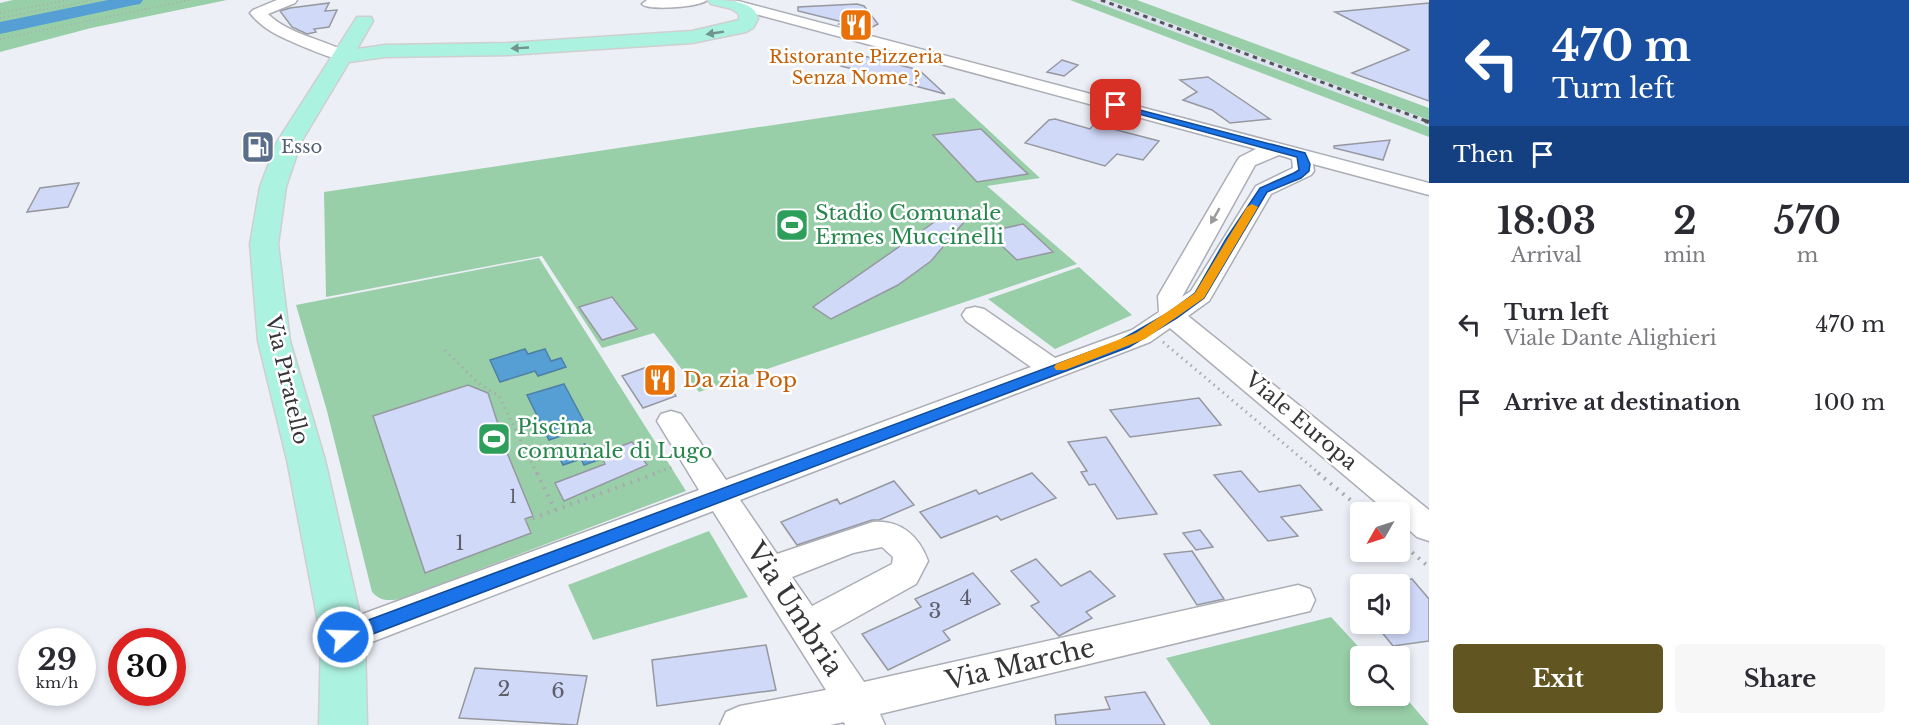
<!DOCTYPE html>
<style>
:root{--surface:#fff;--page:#f7f7f7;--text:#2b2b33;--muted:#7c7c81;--accent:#615522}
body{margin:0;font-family:"Libre Baskerville",serif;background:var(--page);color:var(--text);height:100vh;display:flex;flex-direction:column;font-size:22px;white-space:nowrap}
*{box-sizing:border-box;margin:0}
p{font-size:20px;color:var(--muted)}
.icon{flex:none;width:33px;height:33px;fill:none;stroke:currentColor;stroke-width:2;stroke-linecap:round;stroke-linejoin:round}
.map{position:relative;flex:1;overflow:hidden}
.sheet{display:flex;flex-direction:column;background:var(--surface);width:480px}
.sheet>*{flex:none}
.banner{background:#1a4fa0;color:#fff;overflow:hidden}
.needle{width:39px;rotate:231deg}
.fabs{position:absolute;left:1350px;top:502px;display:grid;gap:12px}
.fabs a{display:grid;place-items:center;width:60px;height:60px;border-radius:6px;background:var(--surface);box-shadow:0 3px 9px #0003;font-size:30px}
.speed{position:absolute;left:18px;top:628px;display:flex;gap:12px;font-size:30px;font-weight:700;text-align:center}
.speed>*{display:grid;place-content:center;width:78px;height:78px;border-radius:50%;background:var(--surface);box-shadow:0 3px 9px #0003;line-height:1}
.speed small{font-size:15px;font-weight:400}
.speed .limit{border:9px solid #d22;background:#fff;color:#111}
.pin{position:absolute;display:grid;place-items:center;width:51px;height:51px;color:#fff;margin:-26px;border-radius:12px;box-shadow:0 3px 9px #0006}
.me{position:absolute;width:66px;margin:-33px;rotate:70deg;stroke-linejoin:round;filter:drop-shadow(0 0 4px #0008)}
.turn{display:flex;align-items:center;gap:21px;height:126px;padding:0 24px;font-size:27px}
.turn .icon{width:78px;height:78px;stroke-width:2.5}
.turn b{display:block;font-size:42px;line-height:51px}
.then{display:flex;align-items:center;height:57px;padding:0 24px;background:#0003;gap:12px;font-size:22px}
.eta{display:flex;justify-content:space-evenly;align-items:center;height:102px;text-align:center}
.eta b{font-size:36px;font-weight:800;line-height:42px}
.button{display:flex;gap:12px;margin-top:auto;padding:12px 24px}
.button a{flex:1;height:69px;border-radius:6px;background:var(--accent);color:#fff;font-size:24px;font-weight:800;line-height:69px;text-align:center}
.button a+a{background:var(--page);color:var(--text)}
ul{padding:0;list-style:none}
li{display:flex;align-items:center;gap:18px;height:78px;padding:0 24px}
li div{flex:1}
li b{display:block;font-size:22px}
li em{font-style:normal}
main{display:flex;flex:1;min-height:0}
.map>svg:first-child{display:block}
.built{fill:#dfe3f2}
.green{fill:#99cfa8}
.water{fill:#569fd5;stroke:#4c80a6;stroke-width:1.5}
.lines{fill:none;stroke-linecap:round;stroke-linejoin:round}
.river{fill:#569fd5;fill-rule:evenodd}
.building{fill:#d1d9f8;stroke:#96989f;stroke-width:1.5}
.minor-casing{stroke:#acaeb6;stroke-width:3}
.major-casing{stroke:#cfcfcf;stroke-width:3}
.path-far2{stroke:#a8a9af;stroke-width:1.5;stroke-dasharray:1 3;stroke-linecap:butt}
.path-far1{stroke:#a8a9af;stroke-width:3;stroke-dasharray:1.5 4.5;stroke-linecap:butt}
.path{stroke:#a8a9af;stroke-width:4;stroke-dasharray:2 6;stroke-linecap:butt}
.minor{fill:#fff;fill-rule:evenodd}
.major{fill:#acf2e0;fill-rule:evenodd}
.rail-far1{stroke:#545559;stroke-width:3;stroke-dasharray:4.5 4.5;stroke-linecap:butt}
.rail{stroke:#545559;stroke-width:4;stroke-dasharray:6 6;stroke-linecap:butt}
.oneway{fill:#71948c}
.oneway2{fill:#9a9a9c}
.route{fill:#1a73e8;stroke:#114b97;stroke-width:1.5}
.slow{fill:#f59e0b}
.labels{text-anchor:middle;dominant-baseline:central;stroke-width:5;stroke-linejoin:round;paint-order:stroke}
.far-food-label{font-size:18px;fill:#c56008;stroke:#fff}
.far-service-label{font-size:18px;fill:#4e5e75;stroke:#fff;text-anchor:start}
.number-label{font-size:18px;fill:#5d5f69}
.leisure-label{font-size:21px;fill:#27864d;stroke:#fff;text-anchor:start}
.street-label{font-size:21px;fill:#363639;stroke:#fff}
.food-label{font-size:21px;fill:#c56008;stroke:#fff;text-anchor:start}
.near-number-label{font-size:21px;fill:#5d5f69}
.near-street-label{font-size:26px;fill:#363639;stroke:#fff}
</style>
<main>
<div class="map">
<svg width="1429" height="725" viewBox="0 0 1429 725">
<rect width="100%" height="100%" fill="#edeff7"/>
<path class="built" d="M1090 0H1109L1382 102 1429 120V127Z"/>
<path class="green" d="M13 0H227L91 28 0 52V3Z
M1070 0H1090L1429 127V137Z
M1109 0H1137L1429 108V120Z
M954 98 1040 178 987 186 1077 264 699 392 654 333 602 348 542 256 326 297 324 192Z
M539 258 686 491 401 599C388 601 380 601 372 592L327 411 296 305Z
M1079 267 1132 315 1055 349 988 299Z
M709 531 748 597 593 640 568 585Z
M1331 617 1368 657H1360V696H1400V691L1429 725H1211L1166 658Z"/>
<path class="water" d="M525 349 528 354 545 349 551 361 561 358 566 367 538 376 535 371 500 382 490 360Z
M564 384 587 427 549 440 527 395Z
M585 444 589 452 593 451 598 460 584 465 581 459 563 465 557 453Z"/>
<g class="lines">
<path class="river" d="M108 0H143L140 4 134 5 0 34V22Z"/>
</g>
<path class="building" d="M329 3 325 11 337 10 329 27 314 29 316 32 307 34 292 27 280 11 290 8Z
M1429 3V101L1352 73 1409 50 1335 12Z
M857 4 864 6 878 24 865 31 839 24 843 22 798 11V7Z
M860 55 919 70 945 94 841 66Z
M1062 60 1078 65 1064 76 1047 72Z
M1208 77 1270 119 1230 123 1212 110 1183 100 1197 92 1180 80Z
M1055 119 1090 129 1094 124 1159 141 1143 160 1117 154 1105 166 1025 143 1049 120Z
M981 129 1015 162 1028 174 977 182 933 135Z
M1390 140 1383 160 1334 148V146Z
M79 183 68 207 27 212 40 188Z
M953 209 969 216 931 261 898 285 831 319 813 307Z
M1023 224 1053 252 1017 260 987 232Z
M612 297 637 329 602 340 579 307Z
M653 365 676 396 643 408 622 376Z
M468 385 488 393 508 455 533 516 525 519 531 533 425 573 373 416Z
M1199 398 1221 425 1130 437 1110 410Z
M1106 437 1157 514 1117 519 1095 484 1089 485 1081 472 1087 471 1068 442Z
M632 442 647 465 564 501 555 483 605 464 600 454Z
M1241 471 1259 492 1300 485 1322 510 1281 517 1298 536 1268 541 1214 475Z
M1032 473 1056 498 1001 520 997 516 941 538 920 512 976 490 979 494Z
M894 481 914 505 879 520H872L797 545 781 522 837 499 840 504Z
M1200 530 1213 547 1196 550 1183 533Z
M1192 551 1224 599 1197 605 1164 554Z
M1036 559 1061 586 1090 571 1115 596 1086 612 1092 618 1059 636 1031 606 1039 602 1011 571Z
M973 573 1000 604 943 631 950 640 888 670 862 634 921 607 915 599Z
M1412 579 1429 599V641L1393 646 1375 624H1400V581Z
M766 645 776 690 657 706 652 660Z
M475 668 587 676 577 725 459 718Z
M1145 692 1165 725H1056L1055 715 1110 709 1105 697Z"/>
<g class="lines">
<defs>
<path id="minor" d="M277 0H297L295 3 268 14C290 35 323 39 349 53L351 57 349 61C339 63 284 39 272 32 264 27 256 21 250 13L253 10Z
M647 0H707C701 7 648 11 642 4Z
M738 1 1429 183V195L1313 164 1314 171 1311 175 1271 194 1212 296 1209 301 1188 316 1429 510V541L1417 537 1400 522V513H1389L1170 328 1150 342 740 500 777 554 873 522C901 520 919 536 928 561L916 584 830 632 864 682 1298 585 1310 589 1315 600 1310 611 880 714 885 725H845L844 722 830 725H720L726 712 740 706 826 690 713 511 343 653 330 648 325 637 330 626 699 490 657 421 661 414 671 411 681 414 726 480 1031 367 966 321 962 315 966 309 975 307 984 309 1055 358 1132 330 1159 312 1158 296 1237 161 1240 157 1256 149 733 8 731 5 733 2ZM1279 155 1292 159 1293 168 1256 186 1191 291 1182 297 1255 165ZM882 547 893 557 892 564 812 606 792 577 853 553Z"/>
<path id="major" d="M708 0C726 0 755 0 758 19L753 28 746 32 692 43 507 55 385 57 349 62 301 142 286 187 278 244 290 341 325 460 365 637 367 725H319L321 637 287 460 258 341 250 244 260 187 277 142 357 17H371L373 21 357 49 385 45 507 43 692 31 739 20V14L732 9 711 4Z"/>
</defs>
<use href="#minor" class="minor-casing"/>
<use href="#major" class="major-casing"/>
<path class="path-far2" d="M0 13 68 0
M0 18 95 0
M0 39 190 0"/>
<path class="path-far1" d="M1163 342 1320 474
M445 350 477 382 499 396 537 474
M653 474 675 466"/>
<path class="path" d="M537 473 555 510
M1318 473 1366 513
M525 521 657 473
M1400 542 1429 567"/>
<use href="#minor" class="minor"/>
<use href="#major" class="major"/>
<path class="rail-far1" d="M1101 0 1429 122"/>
<path class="rail" d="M1425 121 1429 122"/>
</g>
<defs><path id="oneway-solid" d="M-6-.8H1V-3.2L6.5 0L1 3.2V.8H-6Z" transform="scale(1.5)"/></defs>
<g class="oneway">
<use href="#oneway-solid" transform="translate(715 33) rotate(171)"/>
<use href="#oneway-solid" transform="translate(520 48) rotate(177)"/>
</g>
<use class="oneway2" href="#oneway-solid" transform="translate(1215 216) rotate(120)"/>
<path class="route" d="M1113 103 1305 153 1310 164 1309 171 1301 178 1267 192 1204 298 1177 318 1129 347 349 643 343 645 336 643 334 637 336 632 1119 341 1168 313 1195 293 1226 239 1260 188 1294 173 1299 170 1297 157 1113 107Z"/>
<path class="slow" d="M1252 204 1258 207 1204 298 1145 339 1065 370H1056L1054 367 1056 364 1136 333 1195 293 1247 207Z"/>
<defs>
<symbol id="restaurant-square" viewBox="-11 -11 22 22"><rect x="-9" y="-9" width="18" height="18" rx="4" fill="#e8710a" stroke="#fff"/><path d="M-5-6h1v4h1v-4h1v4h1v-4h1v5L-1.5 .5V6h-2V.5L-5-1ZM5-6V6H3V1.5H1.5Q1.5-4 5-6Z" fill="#fff"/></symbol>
<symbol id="fuel-square" viewBox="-11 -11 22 22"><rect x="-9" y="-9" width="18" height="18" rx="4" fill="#5c6f8a" stroke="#fff"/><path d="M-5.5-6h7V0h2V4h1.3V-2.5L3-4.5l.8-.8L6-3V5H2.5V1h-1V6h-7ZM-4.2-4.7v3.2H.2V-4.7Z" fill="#fff"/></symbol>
<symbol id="stadium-square" viewBox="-11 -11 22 22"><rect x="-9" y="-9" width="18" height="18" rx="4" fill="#2e9e5b" stroke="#fff"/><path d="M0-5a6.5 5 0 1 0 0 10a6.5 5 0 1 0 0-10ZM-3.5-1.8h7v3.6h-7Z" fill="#fff"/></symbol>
</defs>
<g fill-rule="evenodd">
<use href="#restaurant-square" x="837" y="6" width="38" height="38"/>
<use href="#fuel-square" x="239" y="128" width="38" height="38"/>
<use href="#stadium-square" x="773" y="206" width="38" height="38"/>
<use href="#restaurant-square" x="641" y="361" width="38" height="38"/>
<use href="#stadium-square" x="475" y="420" width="38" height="38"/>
</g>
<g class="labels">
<g class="far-food-label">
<text x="856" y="57">Ristorante Pizzeria<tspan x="856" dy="21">Senza Nome ?</tspan></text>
</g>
<g class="far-service-label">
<text x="281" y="147">Esso</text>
</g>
<g class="number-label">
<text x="513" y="497">1</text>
</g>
<g class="leisure-label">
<text x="815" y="213">Stadio Comunale<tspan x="815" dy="24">Ermes Muccinelli</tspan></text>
<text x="517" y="427">Piscina<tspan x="517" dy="24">comunale di Lugo</tspan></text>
</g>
<g class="street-label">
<text transform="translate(287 380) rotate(77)">Via Piratello</text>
<text transform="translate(1301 421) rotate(40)">Viale Europa</text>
</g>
<g class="food-label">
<text x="683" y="380">Da zia Pop</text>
</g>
<g class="near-number-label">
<text x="460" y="543">1</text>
<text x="966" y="598">4</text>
<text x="935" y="611">3</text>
<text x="504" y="689">2</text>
<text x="558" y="691">6</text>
</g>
<g class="near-street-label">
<text transform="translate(795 609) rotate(57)">Via Umbria</text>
<text transform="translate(1020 664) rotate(-13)">Via Marche</text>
</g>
</g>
</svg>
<div class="fabs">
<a><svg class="needle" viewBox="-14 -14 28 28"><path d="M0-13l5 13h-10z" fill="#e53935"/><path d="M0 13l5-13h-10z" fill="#7c7c81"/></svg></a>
<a><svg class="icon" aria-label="sound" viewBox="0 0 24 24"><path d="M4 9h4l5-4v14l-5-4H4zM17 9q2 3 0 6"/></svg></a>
<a><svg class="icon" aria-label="search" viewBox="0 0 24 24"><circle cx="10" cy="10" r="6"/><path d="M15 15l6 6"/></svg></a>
</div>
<div class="speed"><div>29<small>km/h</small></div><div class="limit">30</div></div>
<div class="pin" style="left:1116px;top:105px;background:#d93025"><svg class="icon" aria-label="arrive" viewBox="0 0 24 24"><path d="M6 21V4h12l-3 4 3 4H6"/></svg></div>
<svg class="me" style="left:343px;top:637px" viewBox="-20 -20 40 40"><circle r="17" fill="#1a73e8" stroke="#fff" stroke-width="3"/><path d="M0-11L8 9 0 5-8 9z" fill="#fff"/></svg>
</div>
<section class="sheet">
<div class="banner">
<div class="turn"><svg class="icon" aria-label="left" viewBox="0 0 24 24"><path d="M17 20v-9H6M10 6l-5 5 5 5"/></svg><div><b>470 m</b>Turn left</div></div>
<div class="then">Then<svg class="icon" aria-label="arrive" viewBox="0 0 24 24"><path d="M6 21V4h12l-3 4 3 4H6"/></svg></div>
</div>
<div class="eta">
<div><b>18:03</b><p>Arrival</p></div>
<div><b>2</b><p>min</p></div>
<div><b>570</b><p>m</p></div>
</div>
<ul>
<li><svg class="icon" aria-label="left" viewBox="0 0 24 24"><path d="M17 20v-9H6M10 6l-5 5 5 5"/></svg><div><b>Turn left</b><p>Viale Dante Alighieri</p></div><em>470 m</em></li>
<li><svg class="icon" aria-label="arrive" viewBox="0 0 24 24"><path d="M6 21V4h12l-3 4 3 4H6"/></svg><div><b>Arrive at destination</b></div><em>100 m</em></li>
</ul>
<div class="button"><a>Exit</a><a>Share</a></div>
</section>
</main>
